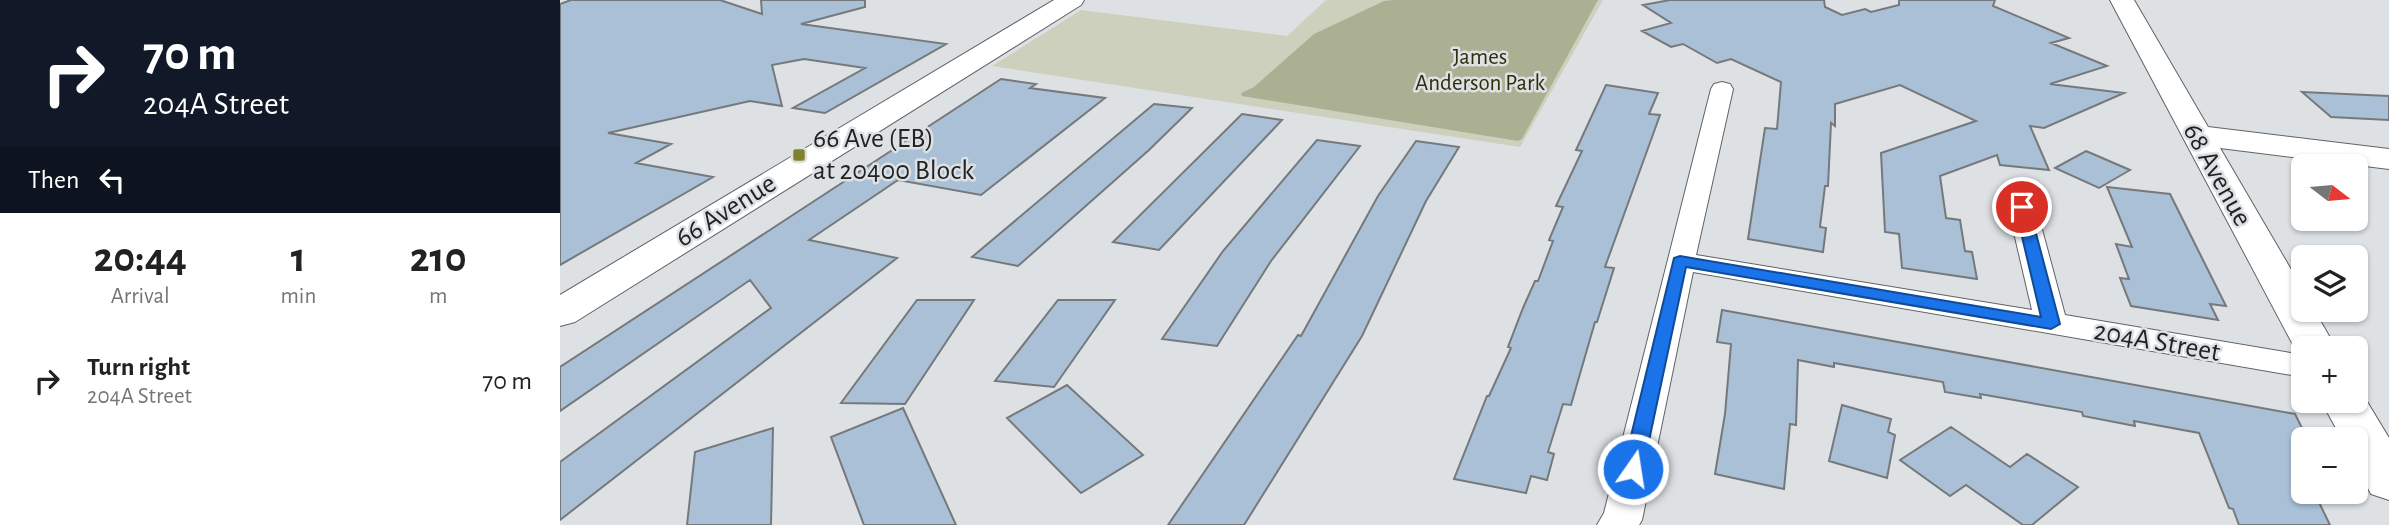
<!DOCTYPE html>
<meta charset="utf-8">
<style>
:root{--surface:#fff;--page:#f6f6f6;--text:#222;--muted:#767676}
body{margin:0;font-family:"Alegreya Sans",sans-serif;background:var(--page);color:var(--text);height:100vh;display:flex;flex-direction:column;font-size:26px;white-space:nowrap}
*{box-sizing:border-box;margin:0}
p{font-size:23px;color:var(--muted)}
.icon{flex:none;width:38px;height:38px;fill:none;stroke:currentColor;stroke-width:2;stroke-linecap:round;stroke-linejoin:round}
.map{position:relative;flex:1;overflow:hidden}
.panel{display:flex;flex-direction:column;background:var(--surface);width:560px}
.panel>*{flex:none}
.guide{background:#111827;color:#fff;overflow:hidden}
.needle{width:46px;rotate:106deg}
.tools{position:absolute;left:1731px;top:154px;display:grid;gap:14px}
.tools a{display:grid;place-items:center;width:77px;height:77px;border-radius:10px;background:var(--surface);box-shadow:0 2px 5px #0004;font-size:35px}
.pin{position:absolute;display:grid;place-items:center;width:60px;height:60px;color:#fff;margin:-30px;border:4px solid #fff;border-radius:50%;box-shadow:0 2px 7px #0007}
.me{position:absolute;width:77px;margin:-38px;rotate:13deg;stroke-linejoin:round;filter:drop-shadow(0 0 5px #0008)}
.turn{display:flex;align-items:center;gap:24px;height:147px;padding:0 28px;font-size:32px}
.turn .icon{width:91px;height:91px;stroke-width:2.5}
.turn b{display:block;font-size:49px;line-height:60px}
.then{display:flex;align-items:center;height:66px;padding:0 28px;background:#0003;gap:14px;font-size:26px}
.eta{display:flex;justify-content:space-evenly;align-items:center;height:119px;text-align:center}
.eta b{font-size:42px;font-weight:600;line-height:49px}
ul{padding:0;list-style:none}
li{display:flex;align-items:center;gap:21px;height:98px;padding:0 28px}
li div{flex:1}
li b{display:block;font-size:26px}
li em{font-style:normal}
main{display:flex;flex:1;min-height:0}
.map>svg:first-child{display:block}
.green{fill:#cdd0bc}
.forest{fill:#acb093}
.building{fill:#a9c0d7;stroke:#76797b;stroke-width:2}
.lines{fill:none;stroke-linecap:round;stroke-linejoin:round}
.minor-casing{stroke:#606365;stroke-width:2}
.tertiary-casing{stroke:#606365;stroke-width:2}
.minor{fill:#fff;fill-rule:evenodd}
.tertiary{fill:#fff;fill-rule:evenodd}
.route{fill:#1a73e8;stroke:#114b97;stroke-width:2}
.poi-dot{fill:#80822c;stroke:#dee1e4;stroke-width:2.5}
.labels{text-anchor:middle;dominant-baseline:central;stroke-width:5;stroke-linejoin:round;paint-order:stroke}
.far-park-label{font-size:23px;fill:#2c2f09;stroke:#dee1e4}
.poi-label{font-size:28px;fill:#212223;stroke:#dee1e4;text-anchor:start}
.street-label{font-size:28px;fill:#212223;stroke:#dee1e4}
</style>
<main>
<section class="panel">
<div class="guide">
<div class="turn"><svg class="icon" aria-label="right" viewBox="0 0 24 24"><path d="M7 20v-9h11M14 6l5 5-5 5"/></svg><div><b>70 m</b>204A Street</div></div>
<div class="then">Then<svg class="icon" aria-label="left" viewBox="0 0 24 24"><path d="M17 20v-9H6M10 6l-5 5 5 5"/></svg></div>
</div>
<div class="eta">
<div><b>20:44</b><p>Arrival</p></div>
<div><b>1</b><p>min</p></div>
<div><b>210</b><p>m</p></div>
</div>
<ul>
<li><svg class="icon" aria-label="right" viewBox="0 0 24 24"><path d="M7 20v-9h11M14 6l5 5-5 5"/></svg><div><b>Turn right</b><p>204A Street</p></div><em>70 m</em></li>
</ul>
</section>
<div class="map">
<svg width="1829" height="525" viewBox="0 0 1829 525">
<rect width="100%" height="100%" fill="#dee1e4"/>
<path class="green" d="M766 0H1043L960 147 432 66 521 10 727 36Z"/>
<path class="forest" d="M834 0H1038L962 139 958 141 682 96 681 93 694 87 754 34 824 1Z"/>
<path class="building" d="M11 0H160L202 14 201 0H305V7L241 24 386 44 265 113 233 108 305 68 244 59 212 65 222 106 190 101 48 133 111 144 76 163 153 177 0 265V4Z
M1110 0H1264L1265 7 1282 15 1305 9 1311 12 1339 5V0H1435L1433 6 1509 38 1491 43 1547 66 1490 84 1564 93 1484 128 1470 126 1489 170 1440 165 1437 155 1380 176 1386 218 1400 220 1405 251 1412 252 1417 279 1342 268 1339 234 1325 232 1321 153 1416 121 1340 85 1275 104V126L1271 123 1268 186H1265L1260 227 1266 228 1263 252 1188 239 1205 128 1217 129 1221 82 1171 59 1157 63 1123 44 1111 47 1082 31 1111 23 1083 5Z
M441 79 476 84 470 88 545 98 421 195 338 180 249 240 337 258 0 520V462L211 308 190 280 0 411V367Z
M1046 85 1098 93 1089 114 1100 115 1045 267 1054 268 1037 322H1035L1011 405 1003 404 988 452 994 454 987 480 971 476 966 493 894 479 927 396H929L951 348 948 347 963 308 975 281H978L993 241 989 240 1003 207 996 206 1022 151 1016 150Z
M1742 92 1829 96V120L1771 117Z
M594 104 632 108 589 150 458 266 412 257Z
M682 114 722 120 599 250 553 242Z
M757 140 800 146 711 261 657 346 602 339 663 251Z
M856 141 899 147 866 201 802 336 684 525H608L738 335 741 336 818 196Z
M1526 151 1570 170 1539 188 1495 168Z
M1547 187 1610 194 1666 306 1650 304 1658 320 1571 306 1560 278 1569 279 1556 244 1572 247Z
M357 300H414L345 404 281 403Z
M498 300H555L494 387 435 381Z
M1162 310 1735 414 1743 430V492H1754L1770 525H1679L1673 509 1669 508 1639 433 1574 421 1575 426 1523 416 1522 412 1420 394 1421 398 1385 392 1383 382 1274 363V367L1238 360 1236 425 1230 424 1224 489 1155 474 1165 414 1171 344 1157 342Z
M507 385 583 455 521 493 447 418Z
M1282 405 1331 419 1328 432 1335 435 1327 478 1269 461Z
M343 408 396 525H304L271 437Z
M1391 427 1450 467 1467 454 1518 487 1472 525H1463L1406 485 1390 496 1340 460Z
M213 428 211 525H127L135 452Z"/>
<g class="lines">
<defs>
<path id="minor" d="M1162 82 1170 84 1173 89 1136 255 1472 310 1448 207 1452 201 1462 199 1472 201 1476 207 1505 315 1743 355V377L1133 272 1082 520 1079 525H1037L1044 513 1151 89 1154 84Z"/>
<path id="tertiary" d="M494 0H524L521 5 15 322 0 326V295Z
M1550 0H1574L1648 127 1829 149V169L1660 148 1743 290V310H1754L1776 348H1743V359L1740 358Z
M1796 388 1800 390 1829 438V500L1811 494 1796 465V439H1782L1761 401H1796Z"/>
</defs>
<use href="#minor" class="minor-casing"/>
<use href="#tertiary" class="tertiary-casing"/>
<use href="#minor" class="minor"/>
<use href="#tertiary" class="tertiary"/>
</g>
<path class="route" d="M1462 203 1469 207 1500 324 1491 329 1126 267 1083 469 1080 474 1073 476 1066 474 1063 469 1114 258 1120 256 1481 317 1455 207Z"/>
<rect class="poi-dot" x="232" y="148" width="14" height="14" rx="3.5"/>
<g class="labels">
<g class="far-park-label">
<text x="920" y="57">James<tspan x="920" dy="26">Anderson Park</tspan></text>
</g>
<g class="poi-label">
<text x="253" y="139">66 Ave (EB)<tspan x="253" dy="32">at 20400 Block</tspan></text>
</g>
<g class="street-label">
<text transform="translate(1657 175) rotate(61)">68 Avenue</text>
<text transform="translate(166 211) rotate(-32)">66 Avenue</text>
<text transform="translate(1597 342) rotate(10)">204A Street</text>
</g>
</g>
</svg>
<div class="tools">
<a><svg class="needle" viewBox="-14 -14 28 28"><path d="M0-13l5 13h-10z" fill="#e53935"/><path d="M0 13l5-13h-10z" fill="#767676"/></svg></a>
<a><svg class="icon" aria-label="layers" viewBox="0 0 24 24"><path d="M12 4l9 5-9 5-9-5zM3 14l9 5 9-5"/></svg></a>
<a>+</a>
<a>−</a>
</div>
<div class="pin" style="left:1462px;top:207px;background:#d93025"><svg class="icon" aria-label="arrive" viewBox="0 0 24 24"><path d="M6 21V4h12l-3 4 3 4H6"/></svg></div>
<svg class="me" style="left:1073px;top:469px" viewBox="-20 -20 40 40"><circle r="17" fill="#1a73e8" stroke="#fff" stroke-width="3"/><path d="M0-11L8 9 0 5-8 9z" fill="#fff"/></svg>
</div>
</main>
